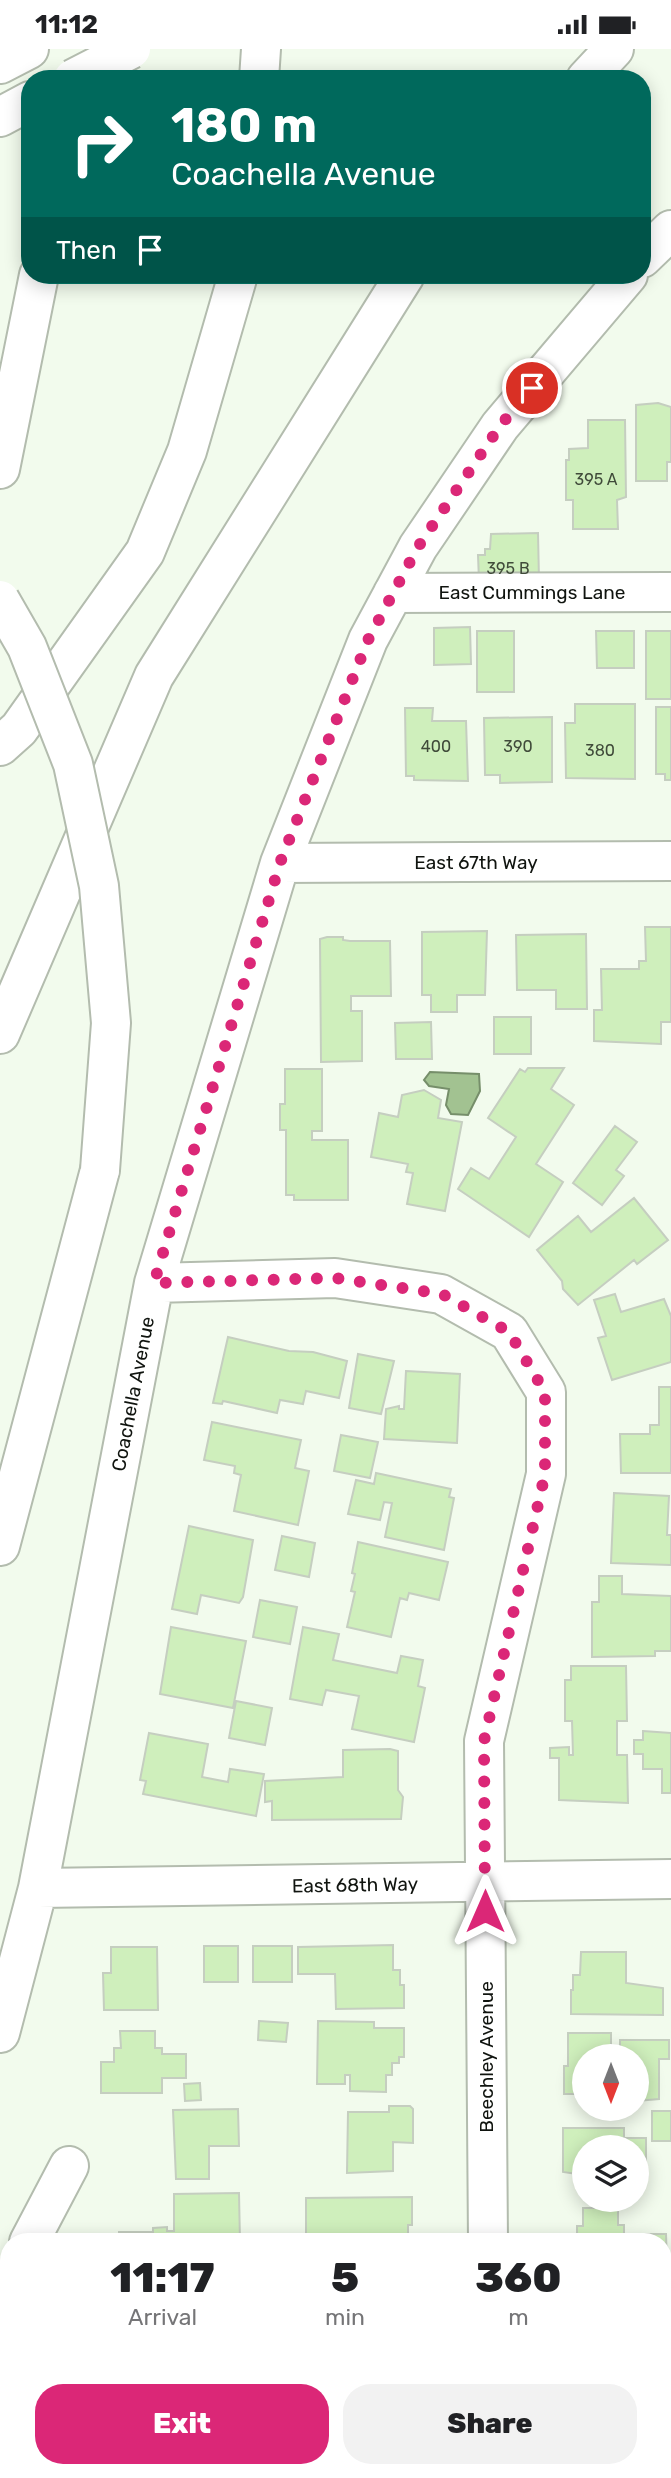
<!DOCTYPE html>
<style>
:root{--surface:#fff;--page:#f2f2f2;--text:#202124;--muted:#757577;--accent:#db2777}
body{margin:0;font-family:Rubik,sans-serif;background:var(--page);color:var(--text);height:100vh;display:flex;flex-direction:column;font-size:26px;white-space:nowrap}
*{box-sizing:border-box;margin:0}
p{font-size:23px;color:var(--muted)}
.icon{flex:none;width:38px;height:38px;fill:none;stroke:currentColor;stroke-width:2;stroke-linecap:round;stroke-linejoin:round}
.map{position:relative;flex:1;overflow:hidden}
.details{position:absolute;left:0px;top:2184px;width:672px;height:245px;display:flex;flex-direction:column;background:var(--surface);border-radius:28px 28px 0 0;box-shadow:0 4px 18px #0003}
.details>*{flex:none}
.guide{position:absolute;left:21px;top:21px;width:630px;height:214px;border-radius:28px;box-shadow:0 4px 18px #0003;background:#00695c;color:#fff;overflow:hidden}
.needle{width:46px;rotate:180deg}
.buttons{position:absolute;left:572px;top:1995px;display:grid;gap:14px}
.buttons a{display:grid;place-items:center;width:77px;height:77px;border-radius:50%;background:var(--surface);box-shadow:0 4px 18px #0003;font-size:35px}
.pin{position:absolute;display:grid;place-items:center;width:60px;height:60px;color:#fff;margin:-30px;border:4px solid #fff;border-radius:50%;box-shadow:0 2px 7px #0007}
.me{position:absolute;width:77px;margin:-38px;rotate:0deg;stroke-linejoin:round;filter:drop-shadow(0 0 5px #0008)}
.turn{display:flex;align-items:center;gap:24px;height:147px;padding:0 35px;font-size:32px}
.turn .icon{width:91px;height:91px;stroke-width:2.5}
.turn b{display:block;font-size:49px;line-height:60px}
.then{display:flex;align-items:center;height:66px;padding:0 35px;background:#0003;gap:14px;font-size:26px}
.eta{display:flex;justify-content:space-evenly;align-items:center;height:119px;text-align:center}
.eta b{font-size:42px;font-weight:800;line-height:49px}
.cta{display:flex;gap:14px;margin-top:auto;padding:14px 35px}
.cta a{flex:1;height:80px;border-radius:28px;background:var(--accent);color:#fff;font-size:28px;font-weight:800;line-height:80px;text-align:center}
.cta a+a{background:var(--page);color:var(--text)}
.status{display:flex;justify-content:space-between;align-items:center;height:49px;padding:0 35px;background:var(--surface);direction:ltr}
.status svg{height:19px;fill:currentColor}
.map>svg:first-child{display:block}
.water{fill:#a2c291;stroke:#768e6a;stroke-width:2}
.building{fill:#cfefbc;stroke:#c5cec0;stroke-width:2}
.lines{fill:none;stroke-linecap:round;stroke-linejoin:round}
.minor-casing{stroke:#b3bcae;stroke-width:42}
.highway-casing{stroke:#b3bcae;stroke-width:42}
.minor{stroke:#fff;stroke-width:38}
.highway{stroke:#fff;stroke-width:38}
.highway-bridge-casing{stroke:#b3bcae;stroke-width:42;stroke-linecap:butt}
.highway-bridge{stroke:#fff;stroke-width:38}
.route{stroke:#db2777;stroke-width:12;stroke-dasharray:0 21.6}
.labels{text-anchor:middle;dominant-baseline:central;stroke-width:5;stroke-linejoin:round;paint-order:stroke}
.number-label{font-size:16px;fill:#404b3a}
.street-label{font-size:19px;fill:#10140f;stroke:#fff}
</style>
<div class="status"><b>11:12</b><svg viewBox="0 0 49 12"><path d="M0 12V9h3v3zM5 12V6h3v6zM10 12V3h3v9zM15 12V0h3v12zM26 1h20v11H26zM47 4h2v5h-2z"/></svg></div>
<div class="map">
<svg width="671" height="2429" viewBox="0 0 671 2429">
<rect width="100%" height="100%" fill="#f2fbed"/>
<path class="water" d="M430 1023 479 1025 480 1042 468 1066 451 1065 446 1056 449 1040 429 1037 424 1031Z"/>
<path class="building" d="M658 354 671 358V413H667V432H636V356Z
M588 371H625L626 448 617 451 618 480H573V451H566V411H569V400L588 399Z
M538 484 539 531 479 532 478 506H485V500H490L491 485Z
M470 578 471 615 434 616V579Z
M477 582H514V643H477Z
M596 582H634V619H597Z
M646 582H671V650H646Z
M575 655H635V730L566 729 565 674H575Z
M656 658H671V731H665V725H656Z
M405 659H433L432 672H466L468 732 414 731V727H406Z
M552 668V733L500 734V726H485L484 669Z
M645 878H671V973H661V995L594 992V961H602L601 920H639V912H646Z
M487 882 485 946H457V963H431V946H422V883Z
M586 885 587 960H556V941H517L516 886Z
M327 888H343V891L350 892H390L391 947H351V962H362V1012L321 1013 320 890Z
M494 968H531V1005H494Z
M431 973 432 1010H396L395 974Z
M528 1019H564L551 1040 574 1056 536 1115 563 1133 529 1188 458 1140 471 1119 489 1130 516 1088 488 1069 520 1020 525 1023Z
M285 1020H322V1082H312V1091H348V1151H294V1146H286V1081H280V1055H285Z
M424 1041 441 1051 438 1069 462 1073 445 1162 407 1155 413 1124 406 1123 408 1115 371 1108 379 1064 398 1068 402 1046Z
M615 1077 637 1093 616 1121 624 1127 602 1156 573 1134Z
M634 1149 668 1191 637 1215 634 1211 578 1256 563 1240 562 1232 537 1201 578 1167 591 1183Z
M615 1245 621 1263 664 1250 671 1267V1313L612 1331 598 1289 606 1287 594 1251Z
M228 1288 289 1302 313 1303 347 1312 339 1349 306 1342 303 1355 280 1351 277 1364 223 1352 222 1355 213 1354Z
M358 1305 394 1312 381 1365 349 1359Z
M406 1322 460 1325 457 1394 384 1390 386 1360 399 1357V1360H404Z
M659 1338H671V1424H621L620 1385H650V1376H659Z
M212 1373 301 1391 295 1419 309 1422 298 1476 234 1462 241 1426 234 1424 235 1417 204 1411Z
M341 1386 378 1393 370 1429 334 1422Z
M376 1424 451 1440 449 1448 454 1449 444 1501 385 1488 392 1454 384 1453 380 1471 348 1465 356 1431 374 1435Z
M614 1444 669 1447 667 1486H671V1516L611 1514Z
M189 1477 253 1491 243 1548 239 1554 201 1546 197 1565 172 1560Z
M282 1487 315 1494 309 1528 275 1521Z
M358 1493 448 1513 439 1551 409 1544 407 1551 400 1549 391 1588 347 1578 355 1543 351 1542 355 1525 352 1524Z
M599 1527H622V1545L671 1547V1602H655V1607L592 1608V1553H599Z
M260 1551 297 1558 290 1595 253 1588Z
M171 1578 246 1592 233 1659 160 1645Z
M303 1578 339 1585 333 1611 397 1624 401 1607 423 1611 418 1637 425 1639 414 1693 352 1680 359 1647 326 1641 322 1656 290 1650Z
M571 1617H626L627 1672H617V1706H627L628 1754 559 1751V1709H550V1699L569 1698V1706H573L572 1672H565V1631H571Z
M236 1652 272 1659 265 1696 229 1689Z
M643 1682 671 1684V1744H662V1720H643V1705H634V1691H643Z
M149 1684 208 1695 202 1728 228 1733 230 1720 264 1725 256 1767 143 1745 146 1732 140 1731Z
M390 1700 398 1702V1741L403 1748 401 1770 272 1771V1752L265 1753V1732L343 1728V1701Z
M393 1896V1921H400V1936H404V1959L336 1960 335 1925H298V1898Z
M204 1897H238V1933H204Z
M253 1897H292V1933H253Z
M111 1898H157L158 1961H104L103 1924H111Z
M581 1903H626V1934L663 1939V1966L571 1965V1941H573V1926H580Z
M259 1972 288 1974 286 1993 258 1991Z
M318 1972 374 1973V1979H404V2008H399V2014H392V2026H386V2043L350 2042V2026H345V2035H317Z
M120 1982H155V1999H162V2005H186V2029H162V2044H101V2013H114V1999H121Z
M568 1984H611V1999H620V1991H669V2010H659V2050L637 2052V2007H584V2045H564V2017H568Z
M200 2034 201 2051 185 2052 184 2035Z
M389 2057H410L413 2060V2094L393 2093V2122L347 2124 348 2063H389Z
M238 2060 239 2097H209V2130H176L173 2061Z
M652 2062H671V2092H652Z
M563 2079H624V2089H646V2121H637V2098H584V2126L563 2123Z
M239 2144 240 2193H119V2183H153V2179L167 2178V2182H174V2145Z
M412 2148V2176H408V2193H352V2186L306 2187V2149Z
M583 2159H618V2176H624V2185H666L667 2216H663V2193H568V2188H577V2177H583Z
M666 2235H671V2268H666Z
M104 2420H197V2429H104Z
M301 2420H406V2429H301Z
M661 2425V2429H573V2426Z"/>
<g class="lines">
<defs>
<path id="minor" d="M642 209 671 181
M393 544 671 543
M280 814 671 812
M154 1234 335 1229 441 1245 509 1283 546 1343V1425L484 1692 488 2193
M38 1839 671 1830
M0 1984 38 1839 154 1234 280 814 368 591 418 498 500 377 628 226
M29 2193 69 2117
M489 2420V2429
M18 2429V2420"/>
<path id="highway" d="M0 15 29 0
M259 30 261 0
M586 30 614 0
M0 68 30 52
M0 420 39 226
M0 697 19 680 145 503 187 402 238 226
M0 985 154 627 405 226
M0 1497 100 1121"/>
</defs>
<use href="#minor" class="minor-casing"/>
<use href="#highway" class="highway-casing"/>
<use href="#minor" class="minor"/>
<use href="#highway" class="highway"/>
<defs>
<path id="highway-bridge" d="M73 30 131 0
M0 551 27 598 73 715 99 837 111 974 100 1121"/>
</defs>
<use href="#highway-bridge" class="highway-bridge-casing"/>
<use href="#highway-bridge" class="highway-bridge"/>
</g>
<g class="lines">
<path class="route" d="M485 1862 484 1692 545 1425V1343L509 1283 442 1245 335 1229 154 1234 280 814 368 591 418 498 500 377 532 339"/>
</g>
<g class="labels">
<g class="number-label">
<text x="596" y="430">395 A</text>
<text x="508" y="519">395 B</text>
<text x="436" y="697">400</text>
<text x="518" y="697">390</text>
<text x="600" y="701">380</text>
</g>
<g class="street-label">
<text x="532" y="543">East Cummings Lane</text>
<text x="476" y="813">East 67th Way</text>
<text transform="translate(133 1345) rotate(-79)">Coachella Avenue</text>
<text transform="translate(355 1836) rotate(-1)">East 68th Way</text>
<text transform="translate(486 2008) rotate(-90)">Beechley Avenue</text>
</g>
</g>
</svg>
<div class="buttons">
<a><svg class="needle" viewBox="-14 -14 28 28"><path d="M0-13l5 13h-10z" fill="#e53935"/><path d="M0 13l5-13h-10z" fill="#757577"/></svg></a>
<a><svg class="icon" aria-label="layers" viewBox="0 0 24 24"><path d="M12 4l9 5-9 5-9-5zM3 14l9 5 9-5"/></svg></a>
</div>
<div class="pin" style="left:532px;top:339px;background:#d93025"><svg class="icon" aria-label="arrive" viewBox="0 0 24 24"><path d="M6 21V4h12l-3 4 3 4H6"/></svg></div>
<svg class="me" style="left:485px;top:1862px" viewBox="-20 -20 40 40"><path d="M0-17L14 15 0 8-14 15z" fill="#db2777" stroke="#fff" stroke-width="4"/></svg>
<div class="guide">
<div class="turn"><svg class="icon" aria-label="right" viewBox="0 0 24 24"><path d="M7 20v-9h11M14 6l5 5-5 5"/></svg><div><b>180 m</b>Coachella Avenue</div></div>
<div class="then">Then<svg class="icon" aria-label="arrive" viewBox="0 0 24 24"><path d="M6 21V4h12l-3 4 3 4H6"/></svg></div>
</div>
<section class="details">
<div class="eta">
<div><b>11:17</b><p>Arrival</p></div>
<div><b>5</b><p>min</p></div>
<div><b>360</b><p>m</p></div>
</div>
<div class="cta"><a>Exit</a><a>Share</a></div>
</section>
</div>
